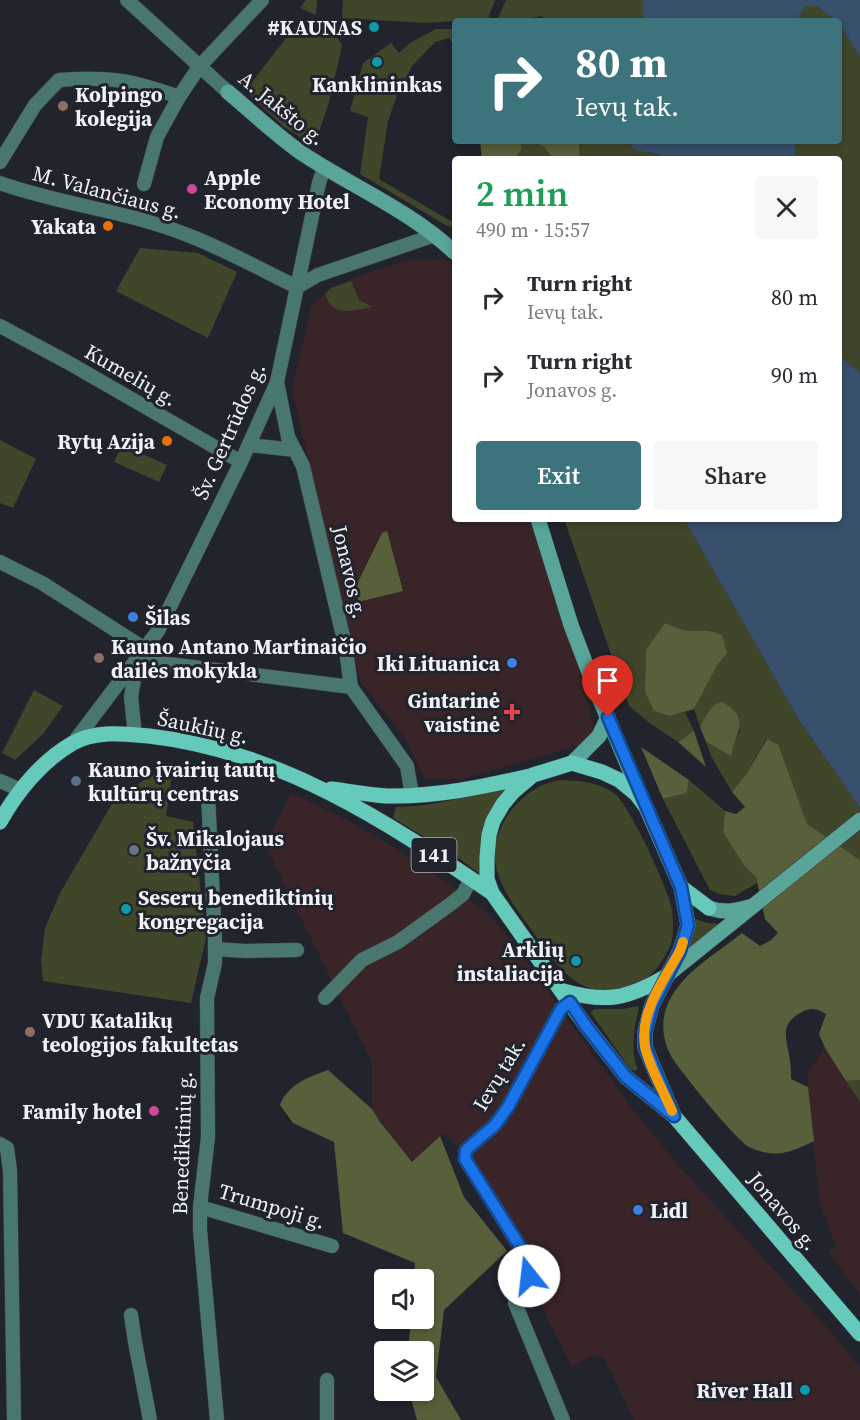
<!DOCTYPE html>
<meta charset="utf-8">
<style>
:root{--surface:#fff;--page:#f7f7f7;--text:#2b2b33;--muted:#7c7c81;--accent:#3d737d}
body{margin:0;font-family:"Source Serif 4",serif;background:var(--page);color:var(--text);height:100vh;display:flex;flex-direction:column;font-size:22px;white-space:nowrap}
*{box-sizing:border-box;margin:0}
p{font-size:20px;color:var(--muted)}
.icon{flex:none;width:33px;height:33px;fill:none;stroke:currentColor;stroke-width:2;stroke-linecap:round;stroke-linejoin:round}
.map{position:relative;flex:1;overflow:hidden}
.sheet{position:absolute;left:452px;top:156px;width:390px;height:366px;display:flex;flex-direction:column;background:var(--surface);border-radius:6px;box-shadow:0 3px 9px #0003}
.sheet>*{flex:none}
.hud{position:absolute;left:452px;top:18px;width:390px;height:126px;border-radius:6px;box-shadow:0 3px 9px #0003;background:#3d737d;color:#fff;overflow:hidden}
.fabs{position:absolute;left:374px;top:1269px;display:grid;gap:12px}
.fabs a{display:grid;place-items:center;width:60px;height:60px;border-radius:6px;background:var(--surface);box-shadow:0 3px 9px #0003;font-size:30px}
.pin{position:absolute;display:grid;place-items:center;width:51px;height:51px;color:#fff;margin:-62px -26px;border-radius:50% 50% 50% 0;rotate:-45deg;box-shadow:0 0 6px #0007}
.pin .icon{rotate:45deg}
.me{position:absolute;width:66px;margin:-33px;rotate:344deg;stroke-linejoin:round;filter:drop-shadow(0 0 4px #0008)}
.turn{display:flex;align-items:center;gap:21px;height:126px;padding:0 24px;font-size:27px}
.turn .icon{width:78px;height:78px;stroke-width:2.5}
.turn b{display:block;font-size:42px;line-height:51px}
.round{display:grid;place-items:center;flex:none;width:63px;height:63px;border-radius:6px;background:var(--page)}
.head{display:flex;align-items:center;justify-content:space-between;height:102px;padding:0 24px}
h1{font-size:36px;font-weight:600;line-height:45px;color:#1e9e55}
.cta{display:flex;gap:12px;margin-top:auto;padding:12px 24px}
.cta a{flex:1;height:69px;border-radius:6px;background:var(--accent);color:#fff;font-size:24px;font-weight:600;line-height:69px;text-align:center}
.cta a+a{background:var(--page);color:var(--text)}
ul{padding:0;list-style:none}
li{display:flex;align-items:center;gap:18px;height:78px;padding:0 24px}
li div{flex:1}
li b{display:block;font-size:22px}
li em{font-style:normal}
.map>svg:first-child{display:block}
.commercial{fill:#392527}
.green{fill:#40462a}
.forest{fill:#575f3b}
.water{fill:#38506b}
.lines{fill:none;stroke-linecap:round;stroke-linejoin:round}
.street-casing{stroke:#3e4149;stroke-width:15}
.secondary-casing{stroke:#3e4149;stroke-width:16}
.primary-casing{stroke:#3e4149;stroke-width:16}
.street{stroke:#49766e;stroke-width:14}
.secondary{stroke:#5aa599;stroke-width:15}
.primary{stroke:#66caba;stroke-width:15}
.route-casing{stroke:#114b97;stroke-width:15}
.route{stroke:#1a73e8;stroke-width:10}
.slow{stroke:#f59e0b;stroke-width:10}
.culture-dot{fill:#0f9aa8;stroke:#21242c;stroke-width:2}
.education-dot{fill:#8d6e63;stroke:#21242c;stroke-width:2}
.hotel-dot{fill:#d1479c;stroke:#21242c;stroke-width:2}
.food-dot{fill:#e8710a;stroke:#21242c;stroke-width:2}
.shop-dot{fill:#3f7fe0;stroke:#21242c;stroke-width:2}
.health-dot{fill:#e0444e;stroke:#21242c;stroke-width:2}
.service-dot{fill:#5c6f8a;stroke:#21242c;stroke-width:2}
.worship-dot{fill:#6b7280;stroke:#21242c;stroke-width:2}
.labels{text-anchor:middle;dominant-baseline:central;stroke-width:6;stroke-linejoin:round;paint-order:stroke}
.shield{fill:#21242c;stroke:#b2b4bb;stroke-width:1.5}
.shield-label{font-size:20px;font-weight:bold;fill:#f0f2f8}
.poi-label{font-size:21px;font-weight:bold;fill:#f0f2f8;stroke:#21242c;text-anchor:start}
.street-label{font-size:21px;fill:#f0f2f8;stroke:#21242c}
</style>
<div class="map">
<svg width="860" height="1420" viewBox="0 0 860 1420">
<rect width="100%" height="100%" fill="#21242c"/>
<path class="commercial" d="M415 259 448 260 454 266V519H529L559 603 590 710 595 736 591 742 462 779H425L404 736 360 682 292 390 311 307 331 288 369 272Z
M291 793 351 822 394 847 463 894 490 916 512 941 630 1106 677 1164 831 1332 860 1368V1420H634L605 1359 593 1355 572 1366 529 1281 459 1158 460 1149 445 1134 439 1136 412 1163 380 1122 372 1109V1062L265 845Z
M825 1048 860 1102V1294L828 1252 836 1247 819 1200 807 1073Z"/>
<path class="green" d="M306 0H317L316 15 300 8Z
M343 0H495L488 19 425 23 342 18Z
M506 0H643V21H551L541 16 517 21H497Z
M806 6H817L835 21H799L800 14Z
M300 20C315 25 336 29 342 46L328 106 316 140 308 142 284 127 245 91Z
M839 24 860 57V373L839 355 838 159H795V141H838Z
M436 29H454V46L449 38 435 42 412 66 397 95 388 121 379 179 454 223V225L449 227 360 174 368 117 350 111 363 63 391 43 399 53 410 43Z
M521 141H538V144L544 147 553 159H515L521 150Z
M579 141H631L632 148C640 154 651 151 660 155L661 159H580Z
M140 248 198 253 237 272 208 338 116 291Z
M351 281 359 300 373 307C352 310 333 319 325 294L331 288Z
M0 440 36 459 13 508 0 503Z
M122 445 167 465 159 482 114 462Z
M564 519H684L799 720 860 808V860L806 824 777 743 766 739 747 773 732 792 712 758 706 742 722 751 733 746 740 730 709 710 700 727 694 709 718 664 727 653 709 631H686L665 623 670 716 685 712 694 731 678 742 651 724 629 706Z
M34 690 63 706 43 734 15 760 2 753Z
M158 772 172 774 166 816 193 822 206 938 191 1003 43 981 41 961 45 928 60 893 116 797Z
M560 780C580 781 601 782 616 795 630 807 669 890 672 909 673 916 673 925 673 932 673 944 666 955 659 965 653 975 641 982 630 986 581 1005 555 964 531 929 518 911 505 895 498 874 487 841 507 806 535 789 542 784 552 782 560 780Z
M689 780 725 811 723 832 745 867 756 877 757 883 735 896 719 894 710 890 663 799 687 793Z
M509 785C482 818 479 833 481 875L456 856 393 818 396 807C435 807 472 795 509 785Z
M693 918 707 923 724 924 688 950Z
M637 1006 639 1007C635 1026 629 1050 638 1069L635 1071 631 1070 591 1013 592 1011 595 1009H624Z
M860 1080V1102L846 1081Z"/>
<path class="forest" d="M480 141H521V150L515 159H482Z
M538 141H579L580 159H553L544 147 538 144Z
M387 531 403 591 358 602 357 584 382 533Z
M665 623 686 631H709L722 635 727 653 718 664 694 709 670 716 654 711 645 692 646 650Z
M723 702C751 720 736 731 731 756L706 742 700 727C706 716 710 704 723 702Z
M694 731 706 767 678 742Z
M767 739 778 744 807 824 860 860V1080L846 1081 825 1048 819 1034 826 1014C816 1008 810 1007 800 1013 780 1025 786 1037 789 1055 791 1063 791 1072 791 1079L808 1087 814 1141C790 1153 775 1159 749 1147 737 1141 677 1068 670 1054 663 1040 661 1023 666 1009 677 975 715 955 742 933L760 946 771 940 778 933 765 919 756 877 745 867 723 832 725 811 736 814 745 807 732 792 747 773Z
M641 747 689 780 687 793 663 799Z
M328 1070 372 1109 380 1122 412 1162 440 1136 464 1197 507 1251 444 1310 436 1377 461 1420H417L409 1391 423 1390V1352L408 1351 411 1319 423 1318V1280L414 1279 415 1263 343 1233 334 1142 293 1123 280 1105C288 1084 309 1077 328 1070Z"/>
<path class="water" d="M643 0H860V57L839 24 838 21H835L817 6H806L800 14 799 21H643Z
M631 141H795V159H661L660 155C651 151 640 154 632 148Z
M839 355 860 373V808L799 720 684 519H838Z"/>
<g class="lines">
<defs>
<path id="street" d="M127 0 228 92
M0 162 35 105 59 80C108 76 132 80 179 97
M0 183C62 205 129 211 190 236 226 250 262 270 297 287
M144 184 157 137 179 97 199 67 262 0
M297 287 318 275 435 235
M0 326 69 363 241 462
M277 382 288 437 303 466 346 649 351 687 407 766 412 795
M249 445 295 450
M0 562 42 583 145 649
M138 660 351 687
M135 735 131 697 137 662
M74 742 158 631 241 462 277 382 319 183 324 168
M0 781 21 790
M208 795 215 941V963L207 998 208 1137 200 1207V1230L217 1420
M215 949 245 951 297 950
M325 998 362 960 398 942 452 903 463 894 471 879
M0 1144 7 1148 10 1171 14 1420
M200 1207 332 1246
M131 1315 135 1342 150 1420
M327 1380V1420
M563 1420 515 1303 520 1283 529 1276 531 1264 465 1159 466 1150 495 1125 508 1107 561 1009 570 1002"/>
<path id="secondary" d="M228 92C253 113 277 136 303 154 353 187 411 211 454 252
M538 519 571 625 593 683 644 804
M572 763 599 736 608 717
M709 908C724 913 735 911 749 907
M666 976 860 820"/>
<path id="primary" d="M331 789C349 791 368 795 387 796 435 797 483 787 530 776
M0 822C17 791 43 760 73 743 96 730 125 734 149 736 280 751 386 821 492 893
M681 887 709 908
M563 991C606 1003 627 999 665 977
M674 1116 645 1047V1032L652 1005 680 951 688 925 681 887 646 807 636 794 619 780 602 772 572 763 533 775 513 792 503 804 493 821 489 835 487 857V879L492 893 586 1026 626 1077 674 1116 860 1334"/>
</defs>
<use href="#street" class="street-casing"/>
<use href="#secondary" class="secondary-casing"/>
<use href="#primary" class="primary-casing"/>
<use href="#street" class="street"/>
<use href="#secondary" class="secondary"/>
<use href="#primary" class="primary"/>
</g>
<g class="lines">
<defs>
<path id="route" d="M529 1276 531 1264 465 1159 466 1150 495 1125 508 1107 561 1009 570 1002 586 1026 626 1077 674 1116 645 1047V1032L652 1005 680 951 688 925 681 887 608 717"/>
</defs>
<use href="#route" class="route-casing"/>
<use href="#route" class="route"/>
<path class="slow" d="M672 1111C665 1095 647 1062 645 1046 639 1013 665 978 680 951L683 942"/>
</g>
<g class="culture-dot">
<circle cx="374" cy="27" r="6"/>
<circle cx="377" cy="62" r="6"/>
<circle cx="126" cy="909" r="6"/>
<circle cx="576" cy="961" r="6"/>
<circle cx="805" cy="1390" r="6"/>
</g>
<g class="education-dot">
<circle cx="63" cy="106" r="6"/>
<circle cx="99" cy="658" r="6"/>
<circle cx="30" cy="1032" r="6"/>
</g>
<g class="hotel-dot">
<circle cx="192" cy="189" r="6"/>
<circle cx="154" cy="1111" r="6"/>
</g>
<g class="food-dot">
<circle cx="108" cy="226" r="6"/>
<circle cx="167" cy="441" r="6"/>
</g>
<g class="shop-dot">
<circle cx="133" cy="617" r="6"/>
<circle cx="512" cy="663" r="6"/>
<circle cx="638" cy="1210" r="6"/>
</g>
<path class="health-dot" d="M509 703h6v6h6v6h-6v6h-6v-6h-6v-6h6z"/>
<circle class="service-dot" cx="76" cy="781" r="6"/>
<circle class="worship-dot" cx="134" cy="850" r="6"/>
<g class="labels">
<rect class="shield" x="411.5" y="838" width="45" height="34" rx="4.5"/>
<g class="shield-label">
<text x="434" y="855">141</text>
</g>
<g class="poi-label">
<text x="362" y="27" text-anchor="end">#KAUNAS</text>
<text x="377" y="84" text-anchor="middle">Kanklininkas</text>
<text x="75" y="94">Kolpingo<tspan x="75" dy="24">kolegija</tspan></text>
<text x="204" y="177">Apple<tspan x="204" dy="24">Economy Hotel</tspan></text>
<text x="96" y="226" text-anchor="end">Yakata</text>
<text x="155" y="441" text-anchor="end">Rytų Azija</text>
<text x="145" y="617">Šilas</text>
<text x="111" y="646">Kauno Antano Martinaičio<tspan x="111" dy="24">dailės mokykla</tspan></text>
<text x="500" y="663" text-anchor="end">Iki Lituanica</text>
<text x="500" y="700" text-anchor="end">Gintarinė<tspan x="500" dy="24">vaistinė</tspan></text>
<text x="88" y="769">Kauno įvairių tautų<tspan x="88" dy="24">kultūrų centras</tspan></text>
<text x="146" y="838">Šv. Mikalojaus<tspan x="146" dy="24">bažnyčia</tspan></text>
<text x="138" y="897">Seserų benediktinių<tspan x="138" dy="24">kongregacija</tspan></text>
<text x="564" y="949" text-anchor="end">Arklių<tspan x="564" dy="24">instaliacija</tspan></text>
<text x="42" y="1020">VDU Katalikų<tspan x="42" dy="24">teologijos fakultetas</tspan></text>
<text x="142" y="1111" text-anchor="end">Family hotel</text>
<text x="650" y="1210">Lidl</text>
<text x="793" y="1390" text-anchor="end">River Hall</text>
</g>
<g class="street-label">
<text transform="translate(282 108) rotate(39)">A. Jakšto g.</text>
<text transform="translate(107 192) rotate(15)">M. Valančiaus g.</text>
<text transform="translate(131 375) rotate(30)">Kumelių g.</text>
<text transform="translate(229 431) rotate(-66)">Šv. Gertrūdos g.</text>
<text transform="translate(350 572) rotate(77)">Jonavos g.</text>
<text transform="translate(203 727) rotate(12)">Šauklių g.</text>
<text transform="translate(499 1074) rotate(-59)">Ievų tak.</text>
<text transform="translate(182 1143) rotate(-88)">Benediktinių g.</text>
<text transform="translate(272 1206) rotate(17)">Trumpoji g.</text>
<text transform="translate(783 1211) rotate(50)">Jonavos g.</text>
</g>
</g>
</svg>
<div class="fabs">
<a><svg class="icon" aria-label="sound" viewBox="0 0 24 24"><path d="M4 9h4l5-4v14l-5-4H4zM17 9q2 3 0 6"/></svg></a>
<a><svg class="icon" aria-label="layers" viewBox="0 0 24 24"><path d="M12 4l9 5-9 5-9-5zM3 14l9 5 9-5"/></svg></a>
</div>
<div class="pin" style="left:608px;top:717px;background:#d93025"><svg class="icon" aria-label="arrive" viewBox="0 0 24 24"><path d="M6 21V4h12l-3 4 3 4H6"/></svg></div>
<svg class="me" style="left:529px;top:1276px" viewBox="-20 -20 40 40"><circle r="19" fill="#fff"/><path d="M0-13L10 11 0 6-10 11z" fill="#1a73e8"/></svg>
<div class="hud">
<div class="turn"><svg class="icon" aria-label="right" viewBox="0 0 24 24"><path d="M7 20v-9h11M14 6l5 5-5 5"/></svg><div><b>80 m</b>Ievų tak.</div></div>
</div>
<section class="sheet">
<div class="head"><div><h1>2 min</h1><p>490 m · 15:57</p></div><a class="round"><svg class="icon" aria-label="close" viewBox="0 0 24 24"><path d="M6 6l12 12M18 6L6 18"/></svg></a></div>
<ul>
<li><svg class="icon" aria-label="right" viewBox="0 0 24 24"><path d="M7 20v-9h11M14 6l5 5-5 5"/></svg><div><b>Turn right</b><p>Ievų tak.</p></div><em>80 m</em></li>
<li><svg class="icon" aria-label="right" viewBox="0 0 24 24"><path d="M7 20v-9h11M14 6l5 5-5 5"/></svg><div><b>Turn right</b><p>Jonavos g.</p></div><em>90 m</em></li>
</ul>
<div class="cta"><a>Exit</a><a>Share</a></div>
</section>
</div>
